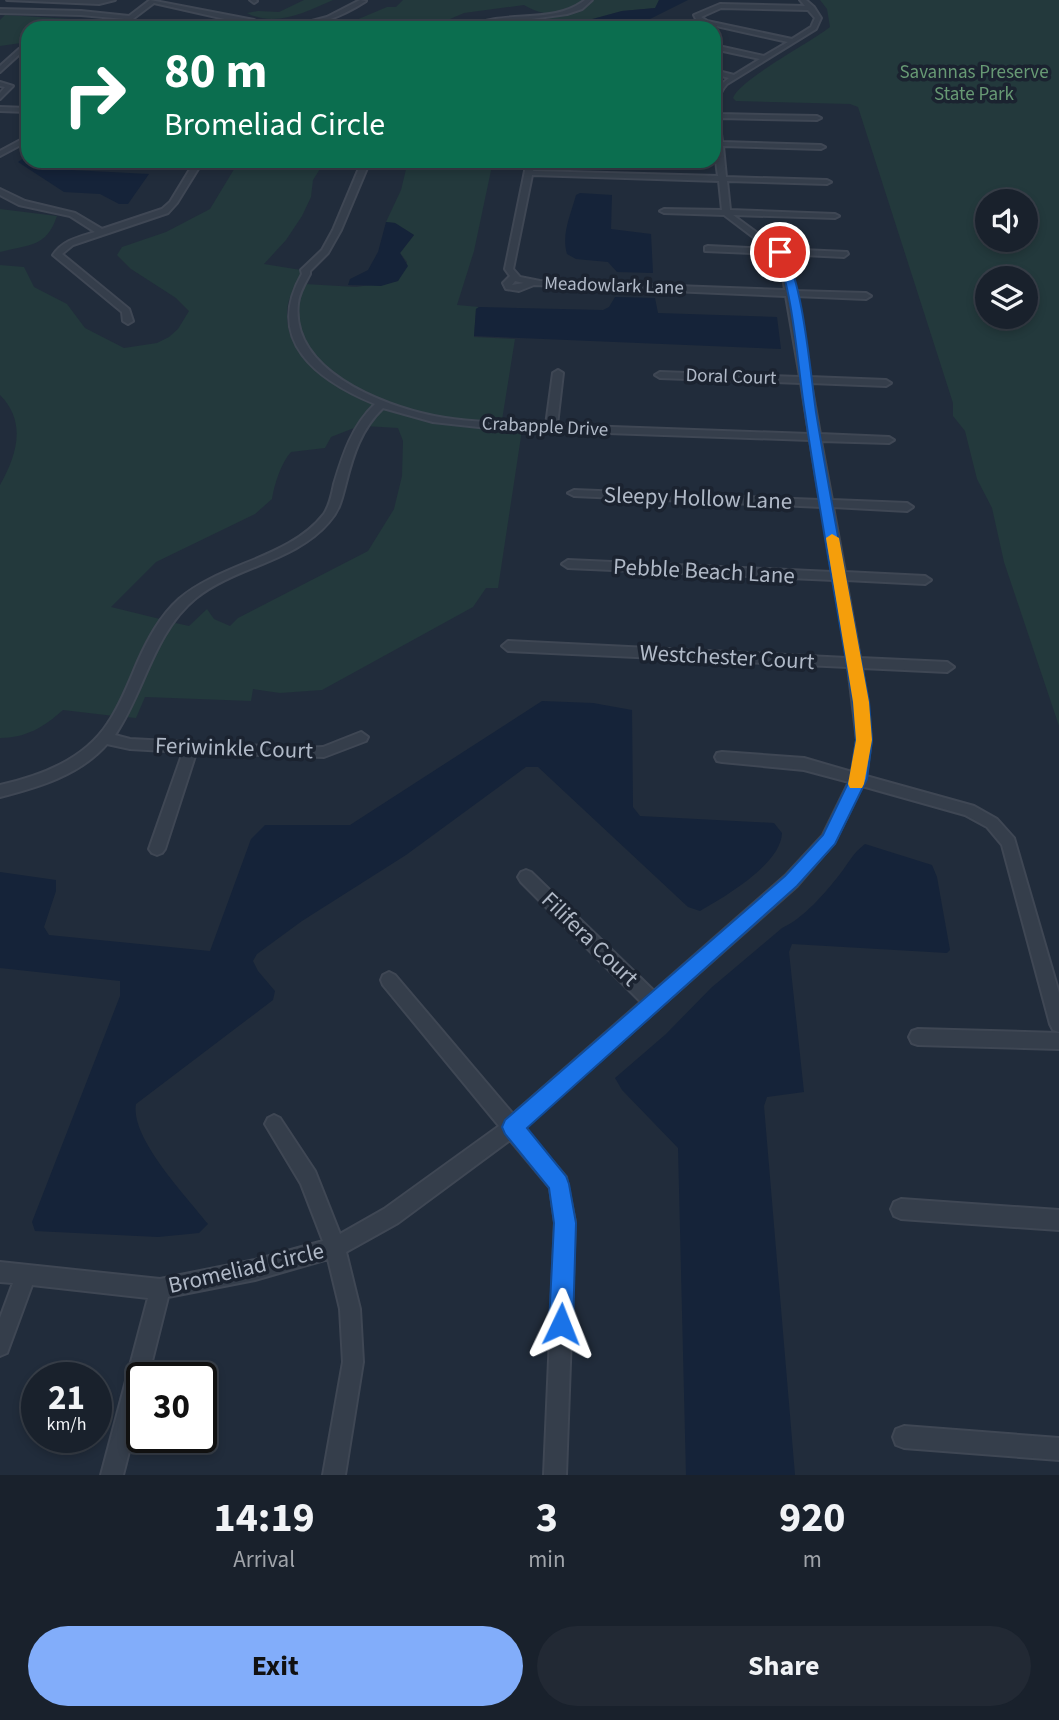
<!DOCTYPE html>
<style>
:root{--surface:#19212c;--page:#222934;--text:#f1f3f6;--muted:#9fa3a9;--line:#373e48;--accent:#82adfa}
body{margin:0;font-family:"Source Sans 3",sans-serif;background:var(--page);color:var(--text);height:100vh;display:flex;flex-direction:column;font-size:26px;white-space:nowrap}
*{box-sizing:border-box;margin:0}
p{font-size:23px;color:var(--muted)}
.icon{flex:none;width:38px;height:38px;fill:none;stroke:currentColor;stroke-width:2;stroke-linecap:round;stroke-linejoin:round}
.map{position:relative;height:1475px;overflow:hidden}
.drawer{display:flex;flex-direction:column;background:var(--surface);flex:1}
.drawer>*{flex:none}
.guide{position:absolute;left:21px;top:21px;width:700px;height:147px;border-radius:21px;box-shadow:0 4px 10px #0003,0 0 0 2px var(--line);background:#0b6e4f;color:#fff;overflow:hidden}
.fabs{position:absolute;left:975px;top:189px;display:grid;gap:14px}
.fabs a{display:grid;place-items:center;width:63px;height:63px;border-radius:50%;background:var(--surface);box-shadow:0 4px 10px #0003,0 0 0 2px var(--line);font-size:35px}
.speed{position:absolute;left:21px;top:1362px;display:flex;gap:14px;font-size:35px;font-weight:700;text-align:center}
.speed>*{display:grid;place-content:center;width:91px;height:91px;border-radius:50%;background:var(--surface);box-shadow:0 4px 10px #0003,0 0 0 2px var(--line);line-height:1}
.speed small{font-size:18px;font-weight:400}
.speed .limit{border:4px solid #111;border-radius:10px;background:#fff;color:#111}
.pin{position:absolute;display:grid;place-items:center;width:60px;height:60px;color:#fff;margin:-30px;border:4px solid #fff;border-radius:50%;box-shadow:0 2px 7px #0007}
.me{position:absolute;width:77px;margin:-38px;rotate:2deg;stroke-linejoin:round;filter:drop-shadow(0 0 5px #0008)}
.turn{display:flex;align-items:center;gap:24px;height:147px;padding:0 28px;font-size:32px}
.turn .icon{width:91px;height:91px;stroke-width:2.5}
.turn b{display:block;font-size:49px;line-height:60px}
.eta{display:flex;justify-content:space-evenly;align-items:center;height:119px;text-align:center}
.eta b{font-size:42px;font-weight:700;line-height:49px}
.primary-button{display:flex;gap:14px;margin-top:auto;padding:14px 28px}
.primary-button a{flex:1;height:80px;border-radius:42px;background:var(--accent);color:#111;font-size:28px;font-weight:700;line-height:80px;text-align:center}
.primary-button a+a{background:var(--page);color:var(--text)}
.map>svg:first-child{display:block}
.green{fill:#23393c;fill-rule:evenodd}
.water{fill:#152339}
.lines{fill:none;stroke-linecap:round;stroke-linejoin:round}
.street-casing{stroke:#3f4754;stroke-width:4}
.street{fill:#353e4b;fill-rule:evenodd}
.route{fill:#1a73e8;stroke:#114b97;stroke-width:2}
.slow{fill:#f59e0b}
.labels{text-anchor:middle;dominant-baseline:central;stroke-width:7;stroke-linejoin:round;paint-order:stroke}
.far-park-label{font-size:19px;fill:#679974;stroke:#1b2330}
.far-street-label{font-size:19px;fill:#b0b9c7;stroke:#1b2330}
.street-label{font-size:23px;fill:#b0b9c7;stroke:#1b2330}
</style>
<div class="map">
<svg width="1059" height="1475" viewBox="0 0 1059 1475">
<rect width="100%" height="100%" fill="#212c3b"/>
<path class="green" d="M304 0H333C306 12 275 28 247 13L258 11 279 12Z
M403 0H586C566 17 545 18 524 5L464 13 429 28H337L387 7H396Z
M592 0H659L656 8 622 11 589 20 588 26 595 28H508L552 24 546 17 580 10Z
M820 0H1059V726L1004 562 992 508 977 479 965 431 953 416V403L858 107 850 104 736 101 733 98C739 80 811 42 830 27L827 9ZM1026 201V240H987V201ZM987 278H1026V317H987Z
M5 15 71 19 89 28H28V42L0 46V20Z
M239 161H325L313 180 311 197 302 216 286 240 264 264 301 270C302 280 290 292 288 304 279 357 336 387 375 405L354 428 331 437 325 448 291 452C281 463 274 485 272 499L255 514 156 562 111 607 160 619 147 639 114 716 63 710C44 727 26 738 0 738V485C17 455 27 422 0 395V265L24 267 34 287 67 304 85 328 124 348 157 343 169 337 178 329 189 311 176 298 131 269 117 255 122 247 166 232 210 209Z
M408 161H493L474 251 457 305 479 307 476 309 474 337 515 339 502 420 523 421V424C494 423 465 421 436 416 387 409 286 368 297 304 298 298 302 290 305 284L356 287 398 281 407 262 400 253 414 235 395 223 386 222 401 190Z
M0 209 57 216C46 248 30 244 0 252Z
M383 408 431 422 522 430 498 588H486L473 607 322 690 280 693 253 689 251 701 145 697 136 718 126 717 151 658 171 622 189 626 207 609 214 619 230 626 238 618 368 551 394 509 402 476 403 441 398 428 365 426Z"/>
<path class="water" d="M659 0H688L646 21 680 28 587 26 589 20 622 11 655 8Z
M153 19 188 21 222 28H136L142 21Z
M28 155V161H58L71 170 149 174 128 204H119L100 194 64 192 18 162Z
M580 193 612 195 611 229 651 234 653 273 617 272 608 262 576 259 567 254C561 234 571 214 576 195Z
M386 222 395 223 414 235 400 253 408 266 398 281 381 286 348 285 350 279 368 270 378 252Z
M615 297 655 298 658 313 777 317 781 349 474 336 476 309 479 307 603 310 609 307Z
M542 701 593 703 632 710 633 807 640 816 774 823 782 833C781 864 726 896 700 911L688 907 538 767H526L406 855 302 921 257 954 253 961 258 971 275 991 273 1000 136 1104C130 1138 187 1197 208 1224L199 1233 158 1237 35 1231 32 1222 120 996V981L0 968V872L56 880V891L44 927 49 935 210 951 251 839 265 825H350Z
M865 844 932 865 937 877 950 950 947 953 792 944 789 952 804 1092 767 1097 764 1106 795 1475H686L678 1148 622 1090 615 1078 666 1034 711 988 782 928C803 919 826 892 840 874 850 861 852 854 865 844Z"/>
<g class="lines">
<defs>
<path id="street" d="M7 0H115L99 4Z
M150 0 254 20 274 28H265L154 3 121 28H114L125 19 81 15 0 13V9L81 11 129 16Z
M250 0H256L257 1 254 3Z
M360 0 366 1C343 16 313 28 285 28L327 17Z
M585 0H592L582 9 567 14 468 28C503 8 552 26 585 0Z
M800 0H806L814 7 821 18 816 29 727 84C718 94 718 101 719 114L817 116 821 118 817 120 719 118 722 142 821 145 825 147 821 149 723 146 726 177 827 180 831 182 827 184 727 181 730 210 835 214 839 216 835 218 733 215 779 249 847 252 848 254 844 257 784 254 789 262 794 291 866 293 871 296 866 299 795 296 810 377 886 380 891 383 886 386 811 383 820 434 889 437 894 440 889 443 821 441 832 500 907 503 913 507 907 511 833 507 845 572 925 576 931 580 925 584 846 580 860 658 947 662 954 667 947 672 862 668 871 740 866 776 974 806 997 819 1014 838 1059 993V1032L1053 1030 1050 1024 1002 845 987 827 965 815 862 786 834 843 797 886 524 1128 566 1177 575 1222 566 1475H544L555 1222 550 1188 510 1140 398 1223 346 1252 360 1309 363 1362 345 1475H323L343 1362 340 1309 328 1259 255 1280 168 1297 148 1377H142V1401L123 1475H101L148 1298 32 1285 7 1353 0 1356V1318L13 1283 0 1282V1262L160 1279 255 1260 323 1241 301 1184 265 1124 268 1118 274 1115 280 1118 315 1171 340 1234 384 1209 499 1126 383 985 381 980 383 975 389 972 395 975 513 1114 641 1002 521 882 518 877 521 872 526 870 531 872 654 991 785 876 823 835 849 782 804 770 722 762 717 761 715 757 717 753 722 752 804 758 852 772 857 740 848 667 508 651 502 646 508 641 847 658 834 580 568 568 562 564 568 560 832 572 822 507 574 496 568 493 574 490 820 500 810 440 497 429 433 422 383 408C361 429 353 455 346 483 342 498 340 510 329 522 295 562 236 566 196 598 153 633 145 691 115 735L130 739 304 748 323 747 361 732 368 737 366 741 324 757 196 753 165 849 162 853 157 855 152 853 149 849 183 752 130 749 107 744C80 775 39 787 0 797V785C40 776 84 760 108 723 121 704 129 682 138 661 148 639 160 616 179 599 221 563 290 558 324 514 330 505 332 494 334 484 343 454 352 426 375 404 317 380 264 341 302 274L301 270 322 250 333 230 362 161H370L341 230 328 253 310 271V274C305 283 299 293 298 303 290 370 381 405 434 416 471 423 509 423 546 425L553 373 558 370 563 373 557 425 809 434 801 383 660 378 655 375 660 372 800 377 786 296 534 285 519 291 506 289 503 283 510 276 505 269 527 161H535L533 171 718 176 714 146V90L729 78 714 74V70L734 75 760 59 714 49V45L764 56 788 42 703 23 696 19 694 15 720 4 805 6ZM721 8 808 10 815 18 811 27 792 39 707 21 701 17ZM532 175 719 181 722 210 664 209 660 211 664 213 724 215 769 249 708 246 705 247V251L775 254 781 262 785 290 540 281 520 277 513 269ZM515 281 524 283 512 285Z
M28 46V50L23 51 0 72V66L19 49Z
M0 82 13 86 0 99V93L5 87 0 86Z
M0 107 28 108V112L0 111Z
M28 136V141L0 156V151Z
M195 161H203L177 203 168 213 73 245 62 254 129 309 133 321 128 324 123 321 122 312 53 255C63 240 79 237 95 232L70 216 19 205 0 195V189L25 201 75 213 102 229 162 209 170 202Z
M918 1029 1059 1033V1049L918 1045 912 1043 909 1037 912 1031Z
M901 1199 1059 1210V1230L901 1219 894 1216 891 1209 894 1202Z
M904 1426 1059 1438V1460L904 1448 896 1445 893 1437 896 1429Z"/>
</defs>
<use href="#street" class="street-casing"/>
<use href="#street" class="street"/>
</g>
<path class="route" d="M780 249 783 250C803 281 810 371 816 412 832 509 851 605 869 702L872 740 867 779 835 844 797 886 527 1128 566 1176 569 1184 576 1223 573 1324 569 1332 561 1335 553 1332 549 1324 554 1223 549 1188 505 1134 502 1127 505 1120 785 876 823 835 850 779 856 740 853 702C837 606 819 510 805 413 798 372 793 285 775 252Z"/>
<path class="slow" d="M832 534 839 538 869 702 872 740 864 784 862 788H850L848 784 856 740 853 702 826 538Z"/>
<g class="labels">
<g class="far-park-label">
<text x="974" y="72">Savannas Preserve<tspan x="974" dy="22">State Park</tspan></text>
</g>
<g class="far-street-label">
<text transform="translate(614 286) rotate(2)">Meadowlark Lane</text>
<text transform="translate(731 377) rotate(2)">Doral Court</text>
<text transform="translate(545 427) rotate(3)">Crabapple Drive</text>
</g>
<g class="street-label">
<text transform="translate(698 498) rotate(2)">Sleepy Hollow Lane</text>
<text transform="translate(704 571) rotate(3)">Pebble Beach Lane</text>
<text transform="translate(727 657) rotate(3)">Westchester Court</text>
<text transform="translate(234 748) rotate(2)">Feriwinkle Court</text>
<text transform="translate(590 939) rotate(44)">Filifera Court</text>
<text transform="translate(246 1268) rotate(-13)">Bromeliad Circle</text>
</g>
</g>
</svg>
<div class="fabs">
<a><svg class="icon" aria-label="sound" viewBox="0 0 24 24"><path d="M4 9h4l5-4v14l-5-4H4zM17 9q2 3 0 6"/></svg></a>
<a><svg class="icon" aria-label="layers" viewBox="0 0 24 24"><path d="M12 4l9 5-9 5-9-5zM3 14l9 5 9-5"/></svg></a>
</div>
<div class="speed"><div>21<small>km/h</small></div><div class="limit">30</div></div>
<div class="pin" style="left:780px;top:252px;background:#d93025"><svg class="icon" aria-label="arrive" viewBox="0 0 24 24"><path d="M6 21V4h12l-3 4 3 4H6"/></svg></div>
<svg class="me" style="left:561px;top:1324px" viewBox="-20 -20 40 40"><path d="M0-17L14 15 0 8-14 15z" fill="#1a73e8" stroke="#fff" stroke-width="4"/></svg>
<div class="guide">
<div class="turn"><svg class="icon" aria-label="right" viewBox="0 0 24 24"><path d="M7 20v-9h11M14 6l5 5-5 5"/></svg><div><b>80 m</b>Bromeliad Circle</div></div>
</div>
</div>
<section class="drawer">
<div class="eta">
<div><b>14:19</b><p>Arrival</p></div>
<div><b>3</b><p>min</p></div>
<div><b>920</b><p>m</p></div>
</div>
<div class="primary-button"><a>Exit</a><a>Share</a></div>
</section>
